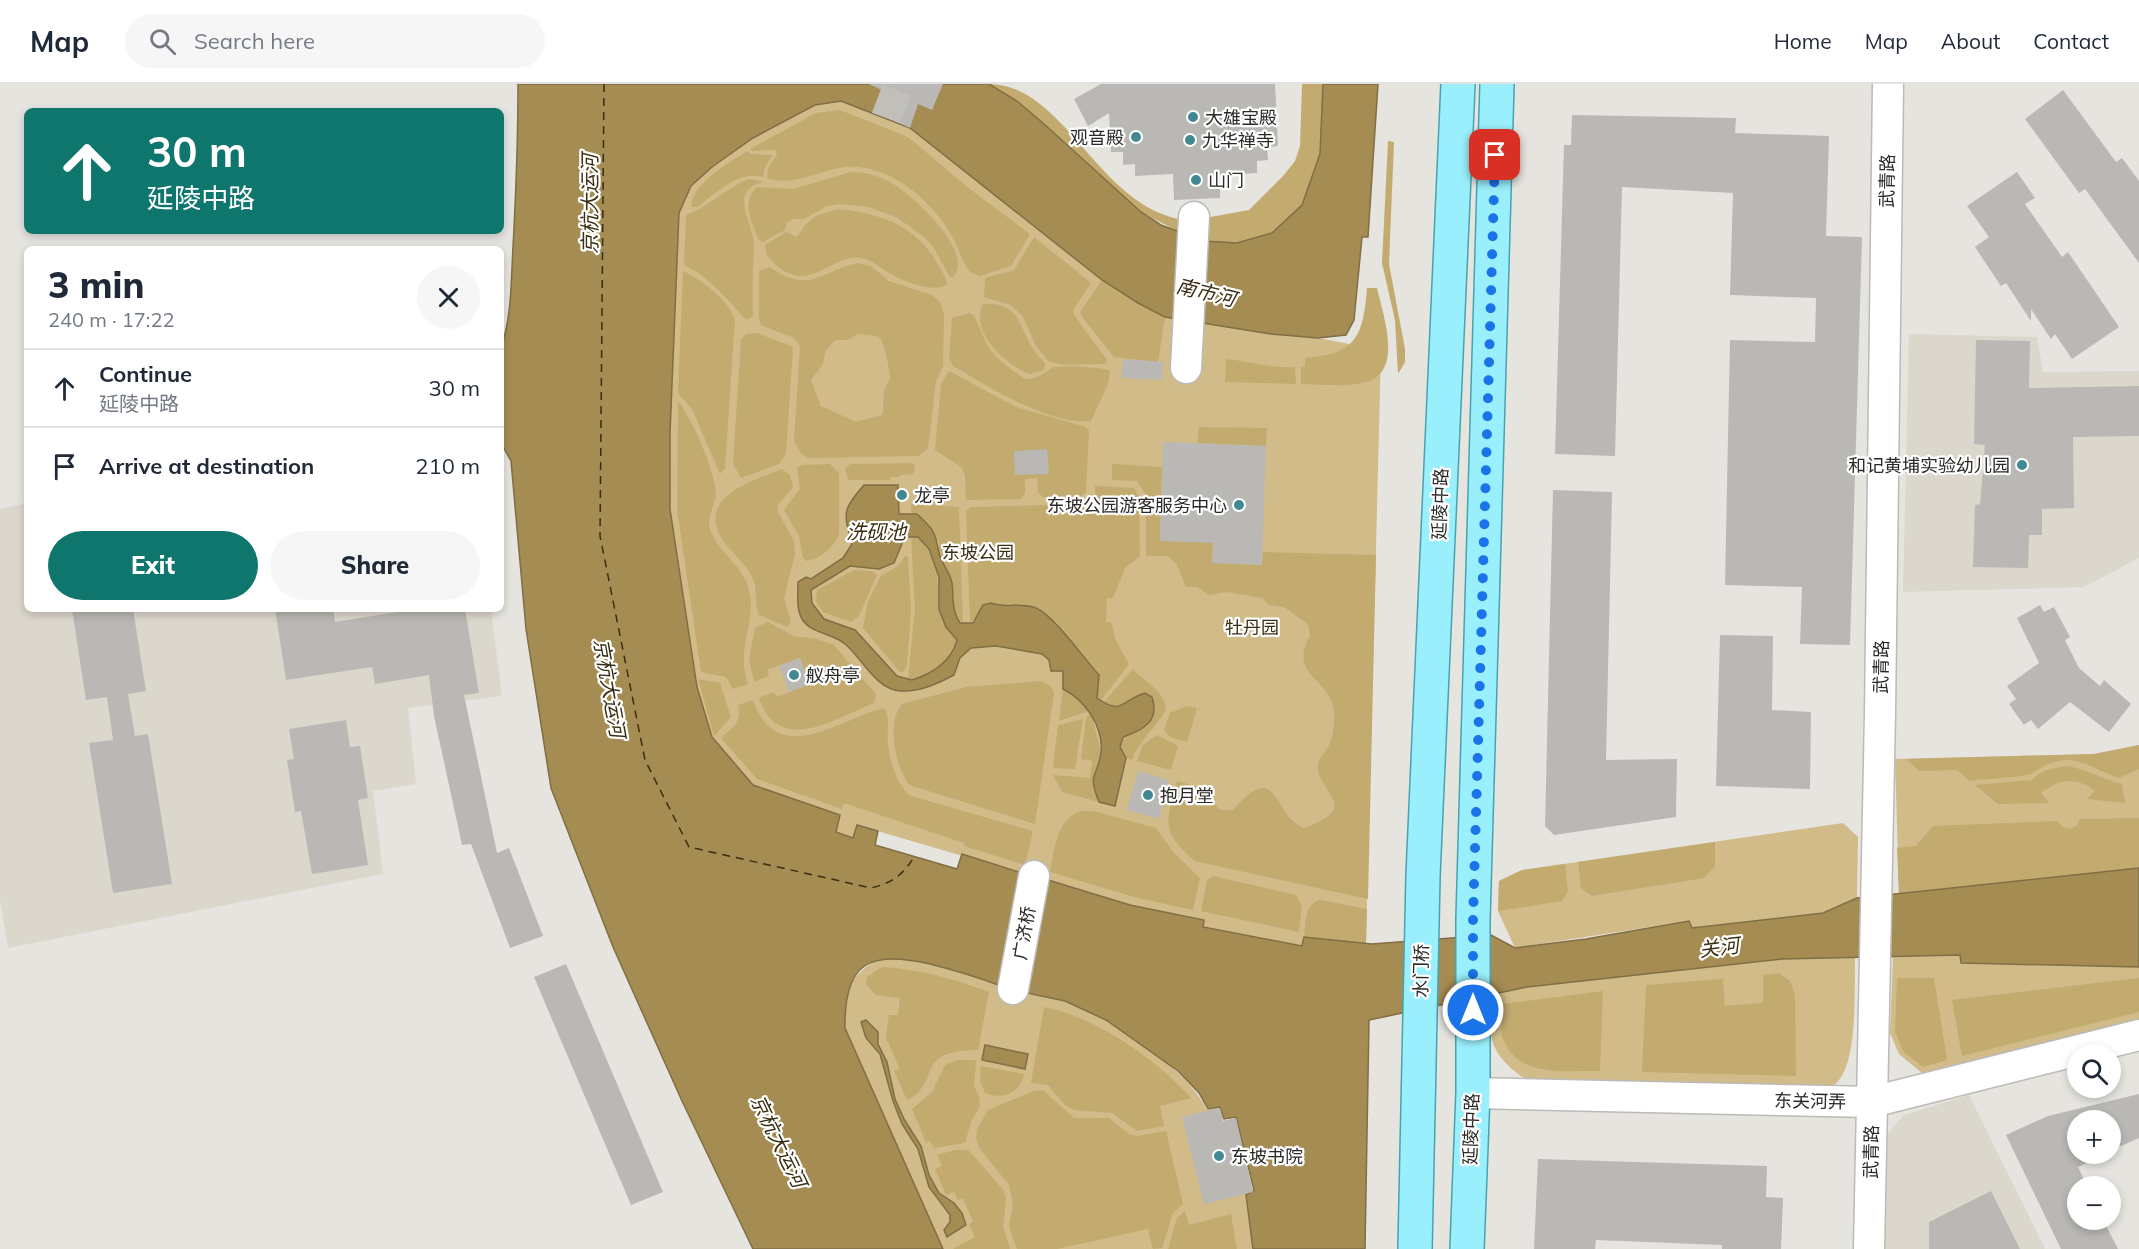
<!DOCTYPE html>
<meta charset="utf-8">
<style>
:root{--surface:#fff;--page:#f6f6f7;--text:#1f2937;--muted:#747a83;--line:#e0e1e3;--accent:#0f766e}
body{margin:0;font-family:Mulish,"Noto Sans SC",sans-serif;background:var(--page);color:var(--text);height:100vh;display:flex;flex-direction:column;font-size:22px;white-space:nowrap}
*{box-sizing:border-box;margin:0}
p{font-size:20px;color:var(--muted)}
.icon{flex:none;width:33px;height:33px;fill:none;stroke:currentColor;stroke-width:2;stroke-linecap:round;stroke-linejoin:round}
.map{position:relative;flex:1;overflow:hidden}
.sheet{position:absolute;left:24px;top:162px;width:480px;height:366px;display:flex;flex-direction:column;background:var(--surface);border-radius:9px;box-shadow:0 3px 9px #0003}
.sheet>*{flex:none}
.hud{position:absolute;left:24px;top:24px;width:480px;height:126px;border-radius:9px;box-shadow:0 3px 9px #0003;background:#0f766e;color:#fff;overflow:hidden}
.controls{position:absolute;left:2067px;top:960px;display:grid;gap:12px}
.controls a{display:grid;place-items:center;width:54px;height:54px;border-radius:50%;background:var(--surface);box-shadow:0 3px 9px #0003;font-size:30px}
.pin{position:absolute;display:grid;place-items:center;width:51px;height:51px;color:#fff;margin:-26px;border-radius:12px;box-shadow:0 3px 9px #0006}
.me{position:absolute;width:66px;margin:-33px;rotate:0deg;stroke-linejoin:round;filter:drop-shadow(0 0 4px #0008)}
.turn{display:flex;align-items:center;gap:21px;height:126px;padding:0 24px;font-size:27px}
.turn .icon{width:78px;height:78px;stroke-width:2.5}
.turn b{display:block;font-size:42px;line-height:51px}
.round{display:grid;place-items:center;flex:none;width:63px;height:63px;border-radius:32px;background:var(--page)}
.head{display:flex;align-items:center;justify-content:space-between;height:102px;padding:0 24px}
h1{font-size:36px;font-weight:800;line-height:45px}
.action{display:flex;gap:12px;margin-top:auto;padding:12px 24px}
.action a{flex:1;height:69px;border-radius:36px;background:var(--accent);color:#fff;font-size:24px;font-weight:800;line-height:69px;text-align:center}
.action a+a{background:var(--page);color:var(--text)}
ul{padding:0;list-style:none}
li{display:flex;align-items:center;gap:18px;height:78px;padding:0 24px;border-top:2px solid var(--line)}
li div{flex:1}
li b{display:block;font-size:22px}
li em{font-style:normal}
header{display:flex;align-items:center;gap:36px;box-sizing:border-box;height:84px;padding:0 30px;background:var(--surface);border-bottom:2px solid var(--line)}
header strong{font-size:28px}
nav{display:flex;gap:33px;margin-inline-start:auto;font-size:21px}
.search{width:420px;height:54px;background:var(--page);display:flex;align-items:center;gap:15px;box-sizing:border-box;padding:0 21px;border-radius:33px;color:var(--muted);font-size:22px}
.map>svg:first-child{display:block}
.built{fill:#dcd7cc}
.green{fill:#d1bb88}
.forest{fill:#c3aa6f;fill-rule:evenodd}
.water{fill:#a58c52;stroke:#806e45;stroke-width:1.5;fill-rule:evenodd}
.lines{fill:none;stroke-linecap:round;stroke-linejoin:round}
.ferry{stroke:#392e12;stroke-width:1.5;stroke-dasharray:8 6;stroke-linecap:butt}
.building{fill:#bab8b4}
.minor-tunnel{stroke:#c0bfba;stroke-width:30;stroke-dasharray:30 15;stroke-linecap:butt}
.minor-casing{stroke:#bcbab6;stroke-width:33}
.major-casing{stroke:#47a3b0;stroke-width:36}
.minor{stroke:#fff;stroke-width:30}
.major{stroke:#9aeffc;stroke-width:33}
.route{stroke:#1a73e8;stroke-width:10;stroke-dasharray:0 18}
.poi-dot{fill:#428893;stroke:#fff;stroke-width:2}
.labels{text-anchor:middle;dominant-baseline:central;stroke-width:4.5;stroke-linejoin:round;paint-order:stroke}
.poi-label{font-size:18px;fill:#2a2927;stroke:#fff;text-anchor:start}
.street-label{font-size:18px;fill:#2a2927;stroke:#fff}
.park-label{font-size:18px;fill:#3a2f14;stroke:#fff}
.water-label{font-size:20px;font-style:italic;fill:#392e12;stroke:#fff}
</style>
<header>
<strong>Map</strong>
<div class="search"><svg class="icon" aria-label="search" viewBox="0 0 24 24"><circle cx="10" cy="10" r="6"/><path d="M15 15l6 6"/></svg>Search here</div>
<nav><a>Home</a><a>Map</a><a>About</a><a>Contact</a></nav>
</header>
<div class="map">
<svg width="2139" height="1165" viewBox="0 0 2139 1165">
<rect width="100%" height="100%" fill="#e6e4df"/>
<path class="built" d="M1909 250 2037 253 2043 288 2139 287V474L2084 503 1903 508Z
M27 419V525H491L502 612 408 624 416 700 373 707 383 790 8 864 0 816V425Z
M1969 1011 2045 1165H1879L1882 1067 1888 1049 1904 1031Z"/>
<path class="green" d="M841 17 910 44 1102 196 1138 219 1165 233 1271 250 1318 254 1381 266 1366 859 1305 853 1303 862 1203 843 1204 836 1130 821 857 741 853 754 836 748 840 732 753 701 712 653 697 603 670 425V349L679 129 691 102 712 83 753 54 815 21Z
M2139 661V784L1899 809 1895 675 2094 670Z
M1843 739 1858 753 1857 814 1823 829 1692 844 1689 837 1515 864 1498 827 1499 797 1522 786Z
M1961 871V879L2139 883V935L1922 989 1899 970 1890 949 1893 872Z
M1855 873C1854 903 1859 983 1834 1001 1829 1005 1818 1005 1811 1006L1525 995C1488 969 1489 954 1490 911L1527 903 1782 875Z
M882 874C924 874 962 889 1002 902 1022 909 1044 911 1064 917 1110 932 1186 983 1207 1026L1220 1024 1223 1037 1236 1034 1253 1108 1246 1110 1253 1165H943L845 944C844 909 849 889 882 874Z"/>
<path class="forest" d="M989 0C1065 0 1099 125 1185 136L1183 150 1141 128 1017 17Z
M1302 0H1323L1320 70 1302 121 1272 149 1238 159 1204 157 1205 134 1249 126 1284 91 1295 77 1300 62Z
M840 26 908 53 971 106 1030 150 1011 182 980 192 970 188C962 179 957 158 949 147 926 111 883 76 839 84 814 89 792 102 767 94L768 84 777 70 775 66 753 67 750 65 816 29Z
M1388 57 1394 58 1389 180 1405 265V278L1398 290 1395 236 1382 179Z
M747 67 751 70 773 71 765 83 763 93C739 86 715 109 698 123H691C693 98 728 80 747 67Z
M851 88C865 88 876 91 888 97 910 108 976 168 953 193H950L934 164 924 153 898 134 869 123 839 120 827 122 804 135H793L787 139 785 146 763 158 759 156C751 137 741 119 757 103L793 105Z
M749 95 765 98C726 104 754 140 754 161 753 185 752 208 753 232L746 236C728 216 709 192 684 181L686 131C709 123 726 104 749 95Z
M838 125C879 129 916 141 937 179 941 186 946 192 947 200 935 210 904 198 891 190 881 185 874 177 862 174 829 168 806 220 766 170L765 161 786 148 797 153 806 140 816 132Z
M1034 153 1091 199 1074 225V231L1107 276 1105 280 1063 281 1048 277 1036 262 1022 231 1010 221 984 213 985 194 1014 186Z
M858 179 871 182 889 197 932 211 940 218 944 230 943 282 936 298 928 364 919 372 808 374 800 368 794 357 800 262 794 254 761 241 759 235V187L770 183C809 211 821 187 858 179ZM858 250C865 252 876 250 880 254 884 258 891 290 890 295 888 299 885 303 884 308 882 316 885 322 882 331L856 338 821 322 811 296 823 280 825 268 835 256H847Z
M683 187C701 195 728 216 735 235L725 384 720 390 692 325 678 309Z
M1102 196 1138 219 1165 233 1158 278 1114 273 1083 234 1080 228Z
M1367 204H1377C1383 231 1404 288 1366 298 1346 304 1321 300 1301 300V283L1305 282V274C1357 270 1363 252 1367 204Z
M983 220C1015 218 1019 237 1030 260 1033 267 1040 273 1045 279L1044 286 1030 290C1006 282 969 247 983 220Z
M970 229C978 233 982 253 988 262 997 276 1012 286 1025 295 1037 296 1043 289 1052 284 1059 281 1104 283 1110 287L1108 300 1091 337C1051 342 987 302 953 282L949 275 952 234Z
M757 249 793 263 786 370 779 380 741 394 733 380 741 256 746 250Z
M1226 275C1250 277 1272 285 1295 283L1296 300 1225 298Z
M949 287 1016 323 1086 343 1089 347 1086 408 1082 412 1043 413 1038 408 1037 394 1025 395V409L1021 415 966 416 965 391 961 383 935 366 941 300Z
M678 317C692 335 715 387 716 409 716 421 706 432 710 445 720 475 750 482 751 519 751 549 737 569 748 600L733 605 726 593 701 588 677 425Z
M1199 343 1267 344 1266 362 1197 359Z
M913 379 915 385 913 390 900 391V393H890V396H848L845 385 850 380Z
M830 380 839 389V451C834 463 820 475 807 477L803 474 799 452 784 426 800 405 797 384 802 381Z
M1112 380 1162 383 1160 456 1213 457 1212 479 1262 481 1263 468 1376 471 1368 815 1195 777C1160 747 1166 738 1177 697L1206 705 1210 715 1220 726H1233C1280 673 1271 731 1304 744 1364 723 1316 708 1318 681 1319 672 1326 668 1329 661 1334 652 1334 639 1334 629 1332 594 1287 593 1310 552L1308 540 1284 523 1269 521 1262 514 1227 508 1209 511 1197 503H1186L1177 481 1168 472H1146V411L1137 397 1112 396Z
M782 385 790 391 793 403 778 421 777 426 794 457 795 470 784 514 791 538 787 543 759 531C754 521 758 506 753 495 746 479 734 471 724 458 693 414 752 397 782 385Z
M1095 402 1134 404 1139 413 1140 472 1125 484 1113 514H1107L1106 538 1112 539 1115 555 1129 580 1101 616 1097 613 1098 591 1068 557 1056 538 1008 520 983 521 980 530 970 539 966 427 971 423 1083 420V424H1095Z
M911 420 959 423 963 539 953 528 952 497 939 469V458L917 430H911Z
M911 453H918C951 487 927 521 957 555 952 577 932 589 912 596L908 595 915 525Z
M905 472 908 473 911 526 907 582 903 588H900L863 544 868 517 881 492 898 482Z
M854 486 872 487 877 491 859 532 851 538 823 528 816 517 817 506Z
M768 538 793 552 817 555 834 561 876 610 874 619C836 634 779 673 759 614L774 608 777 613 810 600 800 574 767 586 769 592 754 598 749 575 755 544Z
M1133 585C1145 599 1164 605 1166 626 1155 645 1139 656 1132 676L1126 674 1120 663 1123 653 1147 643 1153 634 1145 609C1131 614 1118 630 1104 618Z
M698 595 720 599 731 633 714 652Z
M1041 597 1051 602 1054 609 1035 740 909 701C895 681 886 639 902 620L966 603Z
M1063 605 1077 612 1089 627 1059 637Z
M753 616C777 686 839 635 884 624 891 635 886 649 888 661 891 679 896 701 911 712L1033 747 1025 781 964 762V759L844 719 842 725 757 695 721 654C733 643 743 637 738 621Z
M1186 622 1197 624 1187 658 1170 653 1164 646 1170 629Z
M1091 629 1101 668 1093 703 1099 718 1062 708 1053 691 1090 694 1092 677 1081 675 1086 634Z
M1083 635 1075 685 1053 684 1058 641Z
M1157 651 1178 662 1171 686 1137 677 1143 661Z
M2139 661V685L2119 694C2101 689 2084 675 2065 676 2051 677 2042 683 2031 690 2026 693 1979 695 1970 697L1957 686 1919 687 1906 675 2094 670Z
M2068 682C2088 686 2103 695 2122 700L2125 719 2087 715 2095 707C2076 692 2059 695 2041 709L2049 719 1998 720 1975 701 2032 696C2042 685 2054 684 2068 682Z
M1080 727H1093L1156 744 1174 769 1200 794 1193 826 1134 813 1050 788C1055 764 1056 737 1080 727Z
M2139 734V784L1899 809 1897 764 1916 762 1933 742 2058 737 2062 743 2070 745 2077 741 2080 735Z
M1715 758V782L1704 794 1592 812 1581 804 1578 778Z
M1565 780 1568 807 1562 817 1498 827 1499 797 1522 786Z
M1213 792 1296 811 1302 822 1299 848 1201 827 1207 796Z
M1321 816 1367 825 1366 859 1304 853C1306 838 1304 819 1321 816Z
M882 883C918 885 955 895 989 908L978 966C910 967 944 998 907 1016L894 987 900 985 886 954 889 931H898L900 914 876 911 866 900 867 893Z
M1779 889 1790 897 1795 911 1796 992 1642 988 1646 901 1723 895 1725 922 1763 919V891Z
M1897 894H1934L1947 976 1923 983 1903 967 1895 948Z
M2139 894V928L1962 972 1952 916Z
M1603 907 1600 987C1564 986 1517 995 1502 952 1500 944 1504 929 1504 920Z
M1044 923C1096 933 1156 975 1191 1014L1160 1022 1164 1042 1137 1047 1112 1029 1074 1026 1065 1021 1048 1001 1031 999Z
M958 976H976L974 1002 979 1012 980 1023 971 1037 965 1059 934 1064 930 1057 926 1058 912 1025 932 1008 945 981Z
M981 982 1024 990C1021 1009 1002 1016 985 1009L980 996Z
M1043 1006 1074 1034H1109L1129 1050 1137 1052 1166 1047 1183 1120 1173 1129 1162 1164 1153 1165 1148 1145 1057 1165H1017L1009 1143 1013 1120 1009 1101 979 1064 976 1054 977 1045 988 1026 1034 1007Z
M955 1066H968L973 1071 1004 1107 1006 1117 1003 1143 1010 1165H953L975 1153 969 1140 973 1138 963 1114 958 1116 954 1108 946 1111 935 1085 942 1082 937 1071Z
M1185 1127 1189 1141 1231 1130 1237 1165H1168L1177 1134Z"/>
<path class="water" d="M518 0H989L1017 17 1044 40 1141 128 1161 141 1204 157 1237 159 1272 149 1302 121 1320 70 1323 0H1378L1368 153H1362L1354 236 1346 251 1318 254 1271 250 1165 233 1138 219 1102 196 910 44 841 17 815 21 753 54 712 83 691 102 679 129 670 349V425L697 603 712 653 753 701 840 731 836 748 853 754 857 741 878 747 875 761 957 785 962 770 1022 789 1001 902C977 893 954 886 930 880 870 867 844 877 845 944L943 1165H753L682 1017 613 863 551 704 526 545 511 377 501 359V264C512 232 511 196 513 163 516 108 518 54 518 0Z
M864 401H898L899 430H917C934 446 935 447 939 469 941 479 950 488 952 499 954 515 951 525 960 539H973L983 521 991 519C1003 524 1019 519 1033 523 1051 527 1084 575 1099 591L1097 614C1123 632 1120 617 1145 609L1152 613C1160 638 1143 646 1123 653L1120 663 1126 674 1115 722 1099 718C1087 688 1097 695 1101 669 1104 643 1085 616 1063 605V587H1051L1049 576 1042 570 996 562 971 564 960 574 954 591C937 600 919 608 901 607 876 606 862 574 845 560 833 549 811 550 802 535 796 524 798 510 798 498L806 493 811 495 843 474 852 460C844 429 841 427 864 401ZM908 453H918L929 465 939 493V525L946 543 957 556C952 577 932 590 912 596L897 592 855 546 824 535 812 519 811 506 850 482 879 485 894 479 904 455Z
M2139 784V883L1961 879 1960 871 1782 875 1527 903 1369 936 1365 1165H1253L1246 1111 1254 1106 1236 1033 1224 1035 1220 1023 1208 1025 1199 1009 1178 987 1106 936 1065 917 1027 909 1048 796 1130 821 1204 836 1203 843 1302 862 1304 853 1372 860 1491 851 1515 864 1586 855 1689 837 1692 844 1823 829 1857 814Z
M866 936 878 948V960L887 978 895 1015 904 1035 921 1062 929 1091 939 1109 954 1119 962 1129 966 1141 947 1153 944 1146 950 1138V1131L929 1103 918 1065 902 1040 893 1017 880 970 866 954 861 938Z
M985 961 1028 970 1025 985 982 976Z"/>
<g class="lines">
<path class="ferry" d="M604 0 600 452 645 676 689 763 871 804C892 799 903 791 914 773"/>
</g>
<path class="building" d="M869 0H943L932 26 918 20 910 44 879 30 888 9Z
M1101 0H1275L1278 62 1267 63 1268 76 1257 77V89L1220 91V114L1174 116 1173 90 1135 92V80L1123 81V68H1111L1109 29 1088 42 1074 15Z
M2063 6 2116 78 2122 74 2139 97V179L2085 105 2079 109 2025 35Z
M1572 31 1736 34 1735 49 1829 52 1826 152 1862 153 1850 561 1800 560 1802 503 1725 501 1730 256 1815 258 1816 214 1730 211 1733 109 1622 103 1615 372 1555 370 1564 61H1571Z
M2017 88 2035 114 2025 120 2062 173 2068 168 2119 243 2072 275 2055 250 2051 255 2031 225V237L2006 199 2001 202 1975 163 1989 153 1967 122Z
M1976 256 2030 257 2029 304 2139 302V352L2073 353 2074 424 2042 425V451H2029L2028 484 1973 483 1975 421 1980 420 1985 361 1974 360Z
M1123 275 1163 278 1162 296 1121 294Z
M1163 358 1266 362 1262 481 1212 479 1213 459 1160 457Z
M1047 365 1049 390 1015 391 1014 367Z
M1553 406 1612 408 1606 676 1677 675 1676 733 1554 751 1545 742Z
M2040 521 2044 528 2054 523 2070 553 2065 556 2079 584 2100 602 2104 596 2131 620 2109 648 2070 618 2038 645 2031 636 2024 641 2009 620 2016 615 2007 602 2039 579 2017 534Z
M72 525H133L146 607 128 610 135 652 148 650 172 800 113 809 89 659 113 656 107 613 86 616Z
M275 525H333L335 538 416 525H465L479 609 464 611 497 769 509 764 543 852 510 864 471 760 462 761 434 632 429 591 375 600 372 583 286 596Z
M1720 551 1773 552 1772 626 1811 628 1810 705 1716 702Z
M800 574 810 600 789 608 779 582Z
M346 636 350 663 360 662 368 714 358 716 368 781 312 790 301 727 295 728 287 676 294 675 289 645Z
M1138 687 1169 696 1159 735 1127 726Z
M566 880 663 1108 631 1121 534 893Z
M2139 1010V1054L2110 1067V1036H2078V1070H2106L2078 1083 2087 1102H2078V1136H2103L2118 1165H2061L2006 1051 2048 1032Z
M1220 1024 1223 1037 1236 1034 1253 1108 1204 1120 1182 1033Z
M1538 1075 1767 1082 1766 1113 1783 1114 1781 1165H1722V1161L1596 1156 1595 1165H1534Z
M1991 1107 2020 1165H1929V1138Z"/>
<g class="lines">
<path class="minor-tunnel" d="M886 34 899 0"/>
<defs>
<path id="minor" d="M1186 284 1194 133
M1013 905 1034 792
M1473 1009 1872 1018 2139 951
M1869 1165 1880 629 1888 0"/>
<path id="major" d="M1415 1165 1423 792 1458 0
M1467 1165 1473 1009V835L1497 0"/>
</defs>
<use href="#minor" class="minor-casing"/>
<use href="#major" class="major-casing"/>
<use href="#minor" class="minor"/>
<use href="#major" class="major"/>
</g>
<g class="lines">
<path class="route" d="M1473 926V835L1495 71"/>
</g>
<g class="poi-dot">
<circle cx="1193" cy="33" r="6"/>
<circle cx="1136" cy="53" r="6"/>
<circle cx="1190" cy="56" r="6"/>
<circle cx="1196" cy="96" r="6"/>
<circle cx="2022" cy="381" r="6"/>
<circle cx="902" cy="411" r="6"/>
<circle cx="1239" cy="421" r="6"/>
<circle cx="794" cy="591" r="6"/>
<circle cx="1148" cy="711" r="6"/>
<circle cx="1219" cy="1072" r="6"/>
</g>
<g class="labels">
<g class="poi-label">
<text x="1205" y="33">大雄宝殿</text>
<text x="1124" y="53" text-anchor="end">观音殿</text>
<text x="1202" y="56">九华禅寺</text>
<text x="1208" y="96">山门</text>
<text x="2010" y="381" text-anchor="end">和记黄埔实验幼儿园</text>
<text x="914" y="411">龙亭</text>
<text x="1227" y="421" text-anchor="end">东坡公园游客服务中心</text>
<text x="806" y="591">舣舟亭</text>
<text x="1160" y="711">抱月堂</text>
<text x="1231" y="1072">东坡书院</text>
</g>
<g class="street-label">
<text transform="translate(1887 97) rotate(-89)">武青路</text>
<text transform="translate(1440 420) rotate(-88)">延陵中路</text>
<text transform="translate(1881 583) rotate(-89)">武青路</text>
<text transform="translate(1024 849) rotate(-80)">广济桥</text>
<text transform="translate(1421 887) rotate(-89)">水门桥</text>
<text transform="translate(1810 1017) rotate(1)">东关河弄</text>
<text transform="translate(1471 1045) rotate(-88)">延陵中路</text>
<text transform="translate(1871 1068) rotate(-89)">武青路</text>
</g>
<g class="park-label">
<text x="978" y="468">东坡公园</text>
<text x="1252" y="543">牡丹园</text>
</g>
<g class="water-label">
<text transform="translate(589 120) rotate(-90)">京杭大运河</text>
<text transform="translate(1206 208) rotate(14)">南市河</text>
<text x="876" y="447">洗砚池</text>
<text transform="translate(610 604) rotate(80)">京杭大运河</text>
<text transform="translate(1719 863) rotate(-7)">关河</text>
<text transform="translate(779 1057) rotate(64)">京杭大运河</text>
</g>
</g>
</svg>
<div class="controls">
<a><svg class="icon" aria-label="search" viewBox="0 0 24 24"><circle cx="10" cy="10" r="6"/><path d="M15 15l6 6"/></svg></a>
<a>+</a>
<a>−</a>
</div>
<div class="pin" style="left:1495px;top:71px;background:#d93025"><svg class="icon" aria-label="arrive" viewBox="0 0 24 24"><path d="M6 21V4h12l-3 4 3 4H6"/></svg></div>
<svg class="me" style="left:1473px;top:926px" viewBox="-20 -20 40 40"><circle r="17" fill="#1a73e8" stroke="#fff" stroke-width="3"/><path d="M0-11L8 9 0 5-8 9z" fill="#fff"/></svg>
<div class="hud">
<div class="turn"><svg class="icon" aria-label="ahead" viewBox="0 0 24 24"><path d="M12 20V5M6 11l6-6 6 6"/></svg><div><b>30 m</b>延陵中路</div></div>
</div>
<section class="sheet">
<div class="head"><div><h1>3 min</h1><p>240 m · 17:22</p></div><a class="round"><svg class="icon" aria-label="close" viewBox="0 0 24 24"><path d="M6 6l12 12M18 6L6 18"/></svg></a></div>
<ul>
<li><svg class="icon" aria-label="ahead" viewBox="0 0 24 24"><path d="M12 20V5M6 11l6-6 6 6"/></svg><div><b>Continue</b><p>延陵中路</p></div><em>30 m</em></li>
<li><svg class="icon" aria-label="arrive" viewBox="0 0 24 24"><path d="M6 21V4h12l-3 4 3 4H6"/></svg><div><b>Arrive at destination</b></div><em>210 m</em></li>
</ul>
<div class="action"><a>Exit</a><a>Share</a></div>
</section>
</div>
